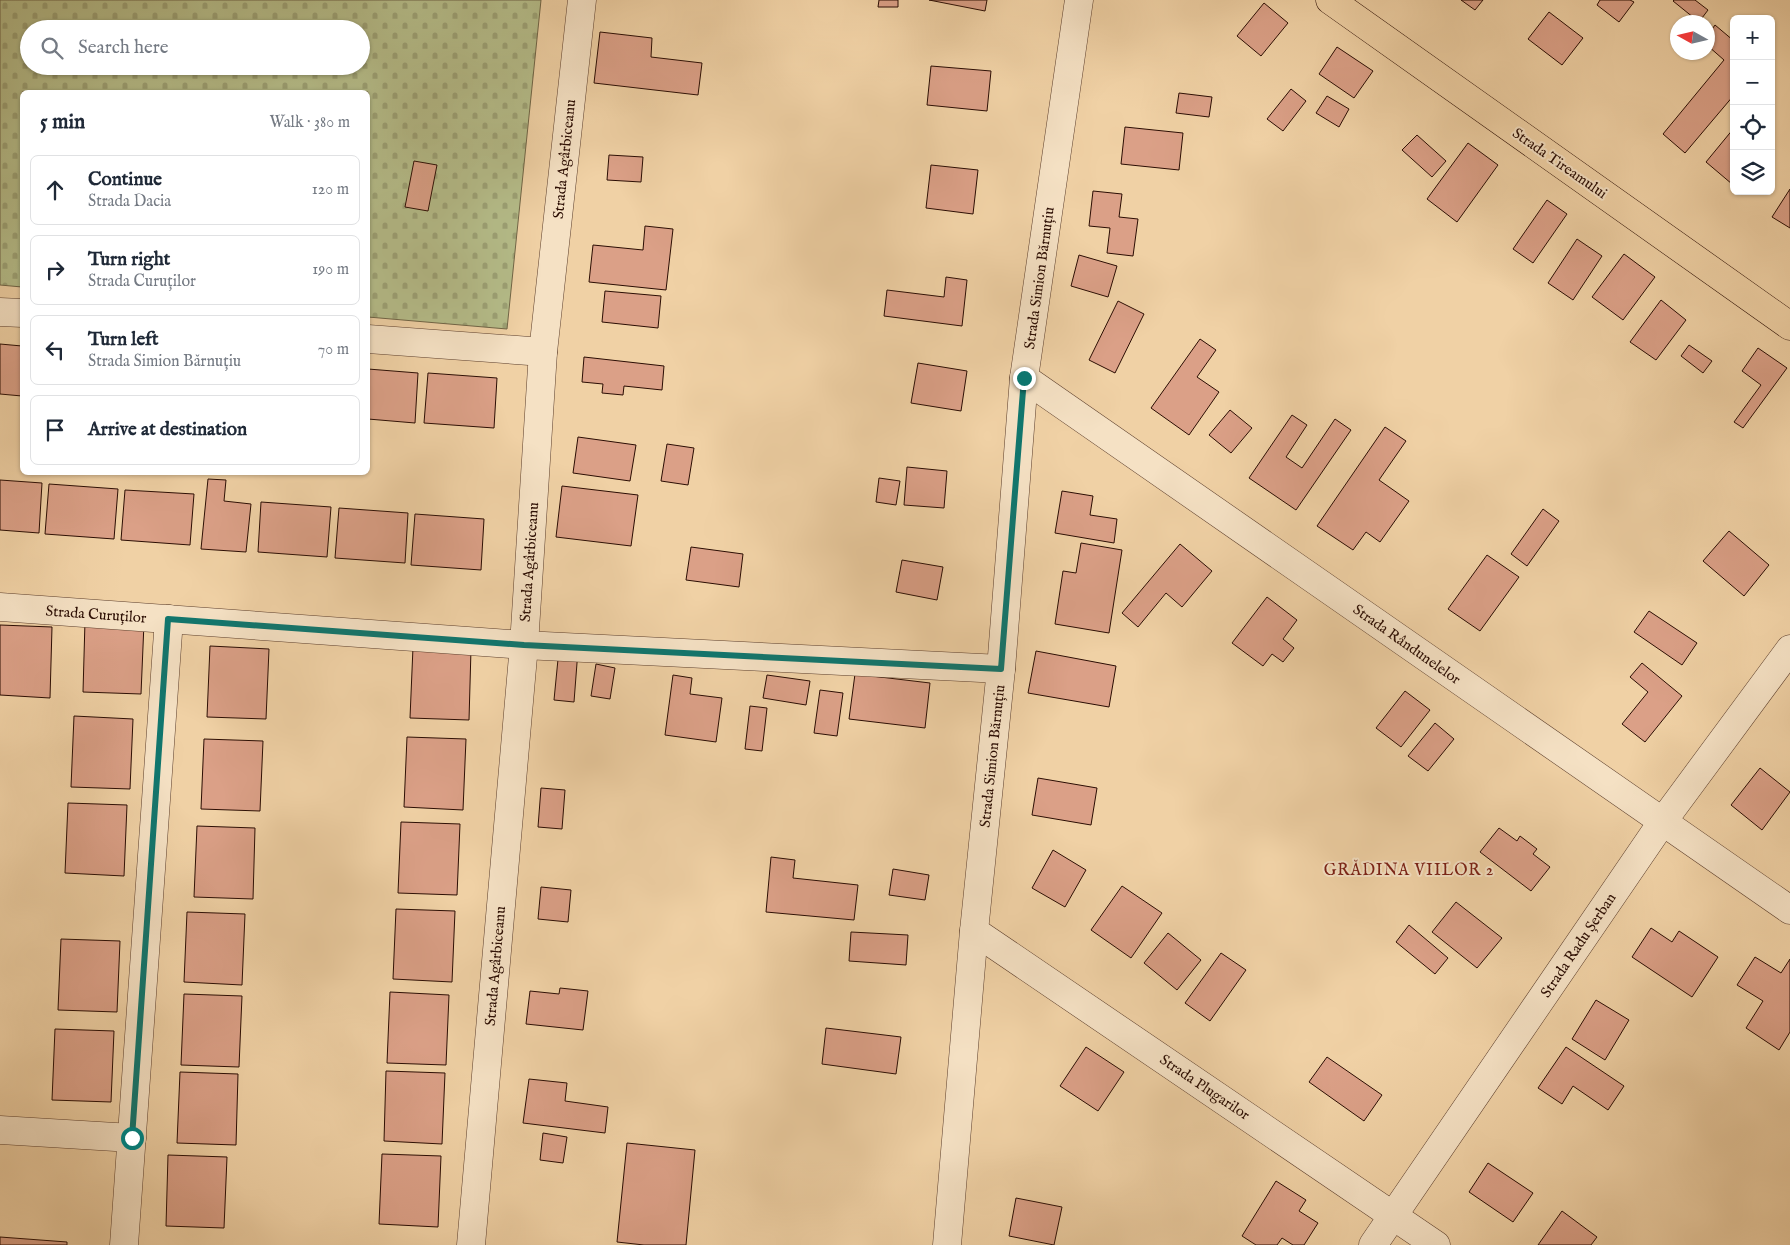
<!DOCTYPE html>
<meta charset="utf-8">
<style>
:root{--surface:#fff;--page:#f6f6f7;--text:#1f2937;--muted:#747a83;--line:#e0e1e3}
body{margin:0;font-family:"IM FELL English",serif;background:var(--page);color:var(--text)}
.controls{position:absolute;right:15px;top:15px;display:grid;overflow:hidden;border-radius:8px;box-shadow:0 1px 4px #0004}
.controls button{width:45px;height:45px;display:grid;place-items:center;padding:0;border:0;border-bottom:1px solid var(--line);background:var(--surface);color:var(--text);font:25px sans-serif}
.compass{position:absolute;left:1670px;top:15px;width:45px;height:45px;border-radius:50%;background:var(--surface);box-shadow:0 1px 4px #0004;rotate:278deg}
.stop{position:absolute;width:15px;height:15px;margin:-11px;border:4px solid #0f766e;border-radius:50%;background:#fff}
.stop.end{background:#0f766e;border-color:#fff;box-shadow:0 1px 5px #0008}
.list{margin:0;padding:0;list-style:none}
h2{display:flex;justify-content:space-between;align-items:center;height:65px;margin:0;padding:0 20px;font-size:21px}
h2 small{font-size:16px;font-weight:400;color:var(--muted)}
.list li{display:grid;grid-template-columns:32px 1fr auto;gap:15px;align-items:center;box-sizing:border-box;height:70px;margin:0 10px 10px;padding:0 10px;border:1px solid var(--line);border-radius:8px}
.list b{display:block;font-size:19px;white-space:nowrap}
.list p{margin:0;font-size:16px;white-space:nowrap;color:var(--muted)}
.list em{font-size:16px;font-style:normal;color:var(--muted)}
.icon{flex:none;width:28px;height:28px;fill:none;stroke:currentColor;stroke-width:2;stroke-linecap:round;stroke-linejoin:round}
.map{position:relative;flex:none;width:1790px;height:1245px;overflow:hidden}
.search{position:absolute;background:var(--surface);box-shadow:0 1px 4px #0004;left:20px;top:20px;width:350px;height:55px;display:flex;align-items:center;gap:12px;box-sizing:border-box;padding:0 18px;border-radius:28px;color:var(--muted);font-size:19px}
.panel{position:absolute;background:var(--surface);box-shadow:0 1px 4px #0004;left:20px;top:90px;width:350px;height:385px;border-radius:8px}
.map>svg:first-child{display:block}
</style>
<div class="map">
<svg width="1790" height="1245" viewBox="0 0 1790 1245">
<defs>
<pattern id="cemetery-stones" width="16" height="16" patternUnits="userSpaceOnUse" patternTransform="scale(1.25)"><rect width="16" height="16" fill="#b5bd8a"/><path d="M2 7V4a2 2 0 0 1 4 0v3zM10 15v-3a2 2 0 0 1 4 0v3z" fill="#9ca175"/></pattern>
</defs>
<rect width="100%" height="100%" fill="#f0d1a5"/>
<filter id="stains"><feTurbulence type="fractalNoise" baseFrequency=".004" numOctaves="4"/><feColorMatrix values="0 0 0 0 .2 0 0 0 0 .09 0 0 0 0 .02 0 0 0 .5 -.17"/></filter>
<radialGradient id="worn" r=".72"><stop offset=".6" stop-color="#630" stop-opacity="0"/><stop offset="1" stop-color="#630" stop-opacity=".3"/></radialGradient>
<path fill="url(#cemetery-stones)" stroke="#706546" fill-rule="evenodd" d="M0,0H541L507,329L368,317V92H22V287L0,285ZM29,29H361V66H29Z"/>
<g fill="#dba087" stroke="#2b0d03">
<path d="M879,0H898V7H878Z"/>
<path d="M929,0H987L985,11Z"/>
<path d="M1461,0H1483L1475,10Z"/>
<path d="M1600,0H1630L1634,2L1619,22L1597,5Z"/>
<path d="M1674,0H1695L1708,10L1699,22L1673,1Z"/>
<path d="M1264,3L1288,23L1261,56L1237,36Z"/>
<path d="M1549,12L1583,38L1562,65L1528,39Z"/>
<path d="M1715,25L1734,41V95L1685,153L1663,134L1724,60L1708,46V35Z"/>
<path d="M600,32L652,38L651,57L702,63L698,95L594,83Z"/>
<path d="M1337,47L1373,71L1354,98L1319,74Z"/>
<path d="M931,66L991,71L987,111L927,105Z"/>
<path d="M1291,89L1306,101L1283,131L1267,119Z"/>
<path d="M1179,93L1212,97L1209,117L1176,113Z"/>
<path d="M1327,96L1349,109L1339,127L1316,113Z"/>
<path d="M1125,127L1183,133L1179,170L1121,164Z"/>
<path d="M1734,128V182L1732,184L1706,162Z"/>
<path d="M1417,135L1446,161L1432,177L1402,150Z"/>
<path d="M1468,143L1498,165L1457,222L1427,199Z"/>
<path d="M609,155L643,157L641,182L607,180Z"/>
<path d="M414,161L437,165L428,211L405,207Z"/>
<path d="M931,165L978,170L973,214L926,208Z"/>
<path d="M1790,189V228L1772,217Z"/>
<path d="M1093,191L1122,194L1119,217L1138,219L1133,256L1107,253L1110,228L1089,226Z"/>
<path d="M1547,200L1567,214L1533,263L1513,249Z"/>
<path d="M645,226L673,229L666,290L589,282L593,245L643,250Z"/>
<path d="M1577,239L1602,256L1573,300L1548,283Z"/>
<path d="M1624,254L1655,277L1623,320L1592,297Z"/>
<path d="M1079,255L1117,266L1108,297L1071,286Z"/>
<path d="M946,277L967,280L962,326L884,316L887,290L944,297Z"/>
<path d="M605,291L661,296L658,328L602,322Z"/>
<path d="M1661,300L1686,320L1656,360L1630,342Z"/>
<path d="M1118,301L1144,314L1115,373L1089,360Z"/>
<path d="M1200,339L1216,350L1197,377L1219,392L1189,435L1151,408Z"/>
<path d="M0,344L22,346V396L0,394Z"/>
<path d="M1689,345L1712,361L1703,373L1681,356Z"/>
<path d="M1758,348L1787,368L1743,428L1734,422L1761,385L1742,371Z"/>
<path d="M584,357L664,366L662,390L624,386L623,395L602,393L603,384L582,382Z"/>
<path d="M918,363L967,371L961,411L911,403Z"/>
<path d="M368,369L418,373L415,423L368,419Z"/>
<path d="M428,373L497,378L494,428L424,423Z"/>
<path d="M1230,410L1252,428L1231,453L1209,435Z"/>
<path d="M1292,415L1307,425L1286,457L1302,468L1335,419L1351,430L1296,510L1249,478Z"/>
<path d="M1385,427L1406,441L1379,480L1409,501L1380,542L1366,532L1353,550L1317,526Z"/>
<path d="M578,437L636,445L630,481L573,473Z"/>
<path d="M667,444L694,448L688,485L661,481Z"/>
<path d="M907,467L947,471L944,508L904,505Z"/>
<path d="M879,478L900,481L896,505L876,502Z"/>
<path d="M208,479L226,480L224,501L251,504L246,552L201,549Z"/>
<path d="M0,480L42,483L39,533L0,530Z"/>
<path d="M49,484L118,489L114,539L45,534Z"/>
<path d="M562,486L638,495L631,546L556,537Z"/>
<path d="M125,490L194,494L190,545L121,540Z"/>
<path d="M1062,491L1093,496L1090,515L1117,519L1114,543L1055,533Z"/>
<path d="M261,502L331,507L327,557L258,552Z"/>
<path d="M339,508L408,513L405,563L335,558Z"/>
<path d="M1543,509L1559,521L1527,566L1511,554Z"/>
<path d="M415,514L484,519L481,570L411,565Z"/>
<path d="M1729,531L1769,565L1744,596L1703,561Z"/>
<path d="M1081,543L1122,550L1109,633L1055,624L1063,571L1076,573Z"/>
<path d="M1180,544L1212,571L1182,607L1166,593L1138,627L1122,613Z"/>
<path d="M691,547L743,554L739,587L686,580Z"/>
<path d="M1487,555L1519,577L1480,631L1448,609Z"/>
<path d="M902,560L943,567L937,600L896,592Z"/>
<path d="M1267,597L1297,620L1283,639L1294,648L1283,662L1272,654L1263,666L1232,643Z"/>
<path d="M1649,611L1697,643L1682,665L1634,632Z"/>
<path d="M85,621L144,623L141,694L83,692Z"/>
<path d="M0,625L52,627L50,698L0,695Z"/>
<path d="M210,646L269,649L266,719L207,717Z"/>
<path d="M413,647L471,649L469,720L410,718Z"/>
<path d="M559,649L578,650L574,702L554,700Z"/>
<path d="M1036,651L1116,666L1109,707L1028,693Z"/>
<path d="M1642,663L1682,696L1645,742L1622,724L1648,692L1630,677Z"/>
<path d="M596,664L615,668L610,699L591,696Z"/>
<path d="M855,674L930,683L925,728L849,719Z"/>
<path d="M673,675L692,678L690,694L722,698L716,742L665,735Z"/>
<path d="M767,675L810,681L806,705L763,698Z"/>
<path d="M820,690L843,693L837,736L814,733Z"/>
<path d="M1405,691L1430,710L1401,747L1376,728Z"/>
<path d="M750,706L767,708L762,751L745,749Z"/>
<path d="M74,716L133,719L130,789L71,787Z"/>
<path d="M1435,723L1454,739L1428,771L1408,756Z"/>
<path d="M407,737L466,739L463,810L404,807Z"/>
<path d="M204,739L263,741L260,811L201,809Z"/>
<path d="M1760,768L1790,792L1762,830L1731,805Z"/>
<path d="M1038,778L1097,788L1091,825L1032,815Z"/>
<path d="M541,788L565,790L562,829L538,827Z"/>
<path d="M68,803L127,805L124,876L65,873Z"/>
<path d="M401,822L460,824L457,895L398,893Z"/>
<path d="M197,826L255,828L253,899L194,897Z"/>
<path d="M1499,828L1517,841L1520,836L1537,849L1533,854L1550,867L1531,891L1480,852Z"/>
<path d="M1053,850L1086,870L1065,907L1032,888Z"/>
<path d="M771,857L795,860L793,878L858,885L854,920L766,912Z"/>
<path d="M893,869L929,875L925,900L889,895Z"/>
<path d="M1122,886L1162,913L1131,958L1091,930Z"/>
<path d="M541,887L571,890L568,922L538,919Z"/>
<path d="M1456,902L1502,938L1477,968L1432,932Z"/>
<path d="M396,909L455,911L452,982L393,979Z"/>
<path d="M187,912L245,914L242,985L184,982Z"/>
<path d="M1409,925L1448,958L1435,974L1396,942Z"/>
<path d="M1651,928L1672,942L1679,931L1718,957L1692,997L1632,957Z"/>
<path d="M851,932L908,935L906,965L849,961Z"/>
<path d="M1168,933L1201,960L1177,990L1144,963Z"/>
<path d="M61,939L120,941L117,1012L58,1010Z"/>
<path d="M1221,953L1246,970L1210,1021L1185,1003Z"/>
<path d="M1755,957L1781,973L1790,959V1032L1779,1050L1746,1028L1763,1001L1737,985Z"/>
<path d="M560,988L588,991L583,1030L526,1024L530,991L559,994Z"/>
<path d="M390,992L449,995L446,1065L387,1063Z"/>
<path d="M184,994L242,996L239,1067L181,1065Z"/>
<path d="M1596,1000L1629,1020L1605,1060L1572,1039Z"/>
<path d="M826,1028L901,1037L896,1074L822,1064Z"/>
<path d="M55,1029L114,1031L111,1102L52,1100Z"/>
<path d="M1086,1047L1124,1072L1098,1111L1060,1086Z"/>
<path d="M1566,1047L1624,1086L1608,1110L1573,1086L1562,1104L1538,1088Z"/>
<path d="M1327,1057L1382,1095L1364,1121L1309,1082Z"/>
<path d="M386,1071L445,1073L442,1144L384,1141Z"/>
<path d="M180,1072L238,1074L236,1145L177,1143Z"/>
<path d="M529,1079L567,1083L565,1101L608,1107L605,1133L523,1123Z"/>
<path d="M543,1133L567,1137L563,1163L540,1160Z"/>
<path d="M627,1143L695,1150L686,1245H644L617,1242Z"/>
<path d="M382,1154L441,1156L438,1227L379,1224Z"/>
<path d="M168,1155L227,1157L224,1228L166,1226Z"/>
<path d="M1488,1163L1533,1193L1513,1222L1469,1192Z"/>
<path d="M1276,1181L1306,1200L1299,1211L1318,1223L1304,1245H1293L1282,1238L1277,1245H1256L1242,1236Z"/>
<path d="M1016,1198L1062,1207L1054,1245L1009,1236Z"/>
<path d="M1562,1211L1597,1237L1591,1245H1538Z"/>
<path d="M0,1237L67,1242V1245H0Z"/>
</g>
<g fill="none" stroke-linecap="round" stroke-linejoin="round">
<g stroke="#5c3e2c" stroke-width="29">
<g id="minor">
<path d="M0,312L22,313"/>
<path d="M368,339L543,352"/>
<path d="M1024,378L1790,910"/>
<path d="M0,607L524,645L1001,669"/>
<path d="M974,931L1436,1245"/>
<path d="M0,1130L132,1138"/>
<path d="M124,1245L169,619"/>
<path d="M471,1245L524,645L543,352L582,0"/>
<path d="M947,1245L974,931L1001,669L1024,378L1079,0"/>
<path d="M1373,1245L1663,821L1790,649"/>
</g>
</g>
<g stroke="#2b0d03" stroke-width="29">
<path id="major" d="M1330,0L1790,326"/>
</g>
<use href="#minor" stroke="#f5e1c4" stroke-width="28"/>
<use href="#major" stroke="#f0d1a5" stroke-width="28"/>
</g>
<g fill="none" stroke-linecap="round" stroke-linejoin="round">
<path stroke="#0f766e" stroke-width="6" d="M132,1138L168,619L524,645L1001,669L1024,378"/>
</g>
<g text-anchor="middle" stroke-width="4" stroke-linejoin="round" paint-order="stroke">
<g font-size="15" fill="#2b0d03" stroke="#f5e1c4">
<text transform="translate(564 159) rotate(-84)" y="5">Strada Agârbiceanu</text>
<text transform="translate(1560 163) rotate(35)" y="5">Strada Tireamului</text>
<text transform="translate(1039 278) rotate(-82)" y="5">Strada Simion Bărnuțiu</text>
<text transform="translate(529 562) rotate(-86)" y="5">Strada Agârbiceanu</text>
<text transform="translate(96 614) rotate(4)" y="5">Strada Curuților</text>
<text transform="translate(1407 644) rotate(35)" y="5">Strada Rândunelelor</text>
<text transform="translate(992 756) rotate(-84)" y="5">Strada Simion Bărnuțiu</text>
<text transform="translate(1578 945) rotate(-56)" y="5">Strada Radu Șerban</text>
<text transform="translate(495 966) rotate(-85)" y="5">Strada Agârbiceanu</text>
<text transform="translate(1205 1087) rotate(34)" y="5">Strada Plugarilor</text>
</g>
<g font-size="16" letter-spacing="1" fill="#7a1f14" stroke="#f5e1c4">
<text x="1409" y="875">GRĂDINA VIILOR 2</text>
</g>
</g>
<rect width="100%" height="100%" filter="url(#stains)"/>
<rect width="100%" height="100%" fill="url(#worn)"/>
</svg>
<div class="controls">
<button>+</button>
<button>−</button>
<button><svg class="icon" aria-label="locate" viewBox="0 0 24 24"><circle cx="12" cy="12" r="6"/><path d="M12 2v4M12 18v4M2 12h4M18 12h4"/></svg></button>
<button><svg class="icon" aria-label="layers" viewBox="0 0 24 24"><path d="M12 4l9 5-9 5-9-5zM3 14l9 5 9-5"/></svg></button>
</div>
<svg class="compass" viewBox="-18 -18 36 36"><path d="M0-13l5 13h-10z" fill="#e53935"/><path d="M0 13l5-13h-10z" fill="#747a83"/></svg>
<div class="stop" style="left:132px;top:1138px"></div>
<div class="stop end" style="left:1024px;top:378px"></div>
<div class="search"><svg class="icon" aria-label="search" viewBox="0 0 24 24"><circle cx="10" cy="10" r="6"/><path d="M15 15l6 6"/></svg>Search here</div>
<section class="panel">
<h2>5 min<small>Walk · 380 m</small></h2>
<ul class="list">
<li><svg class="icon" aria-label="ahead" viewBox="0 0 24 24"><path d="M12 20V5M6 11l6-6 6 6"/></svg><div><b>Continue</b><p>Strada Dacia</p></div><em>120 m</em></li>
<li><svg class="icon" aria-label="right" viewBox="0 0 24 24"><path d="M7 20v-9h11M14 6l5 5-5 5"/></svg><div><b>Turn right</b><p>Strada Curuților</p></div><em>190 m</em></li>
<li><svg class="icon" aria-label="left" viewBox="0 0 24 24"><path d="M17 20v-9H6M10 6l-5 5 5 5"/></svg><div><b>Turn left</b><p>Strada Simion Bărnuțiu</p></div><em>70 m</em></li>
<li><svg class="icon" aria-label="arrive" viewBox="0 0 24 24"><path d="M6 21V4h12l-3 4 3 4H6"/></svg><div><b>Arrive at destination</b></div></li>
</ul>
</section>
</div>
